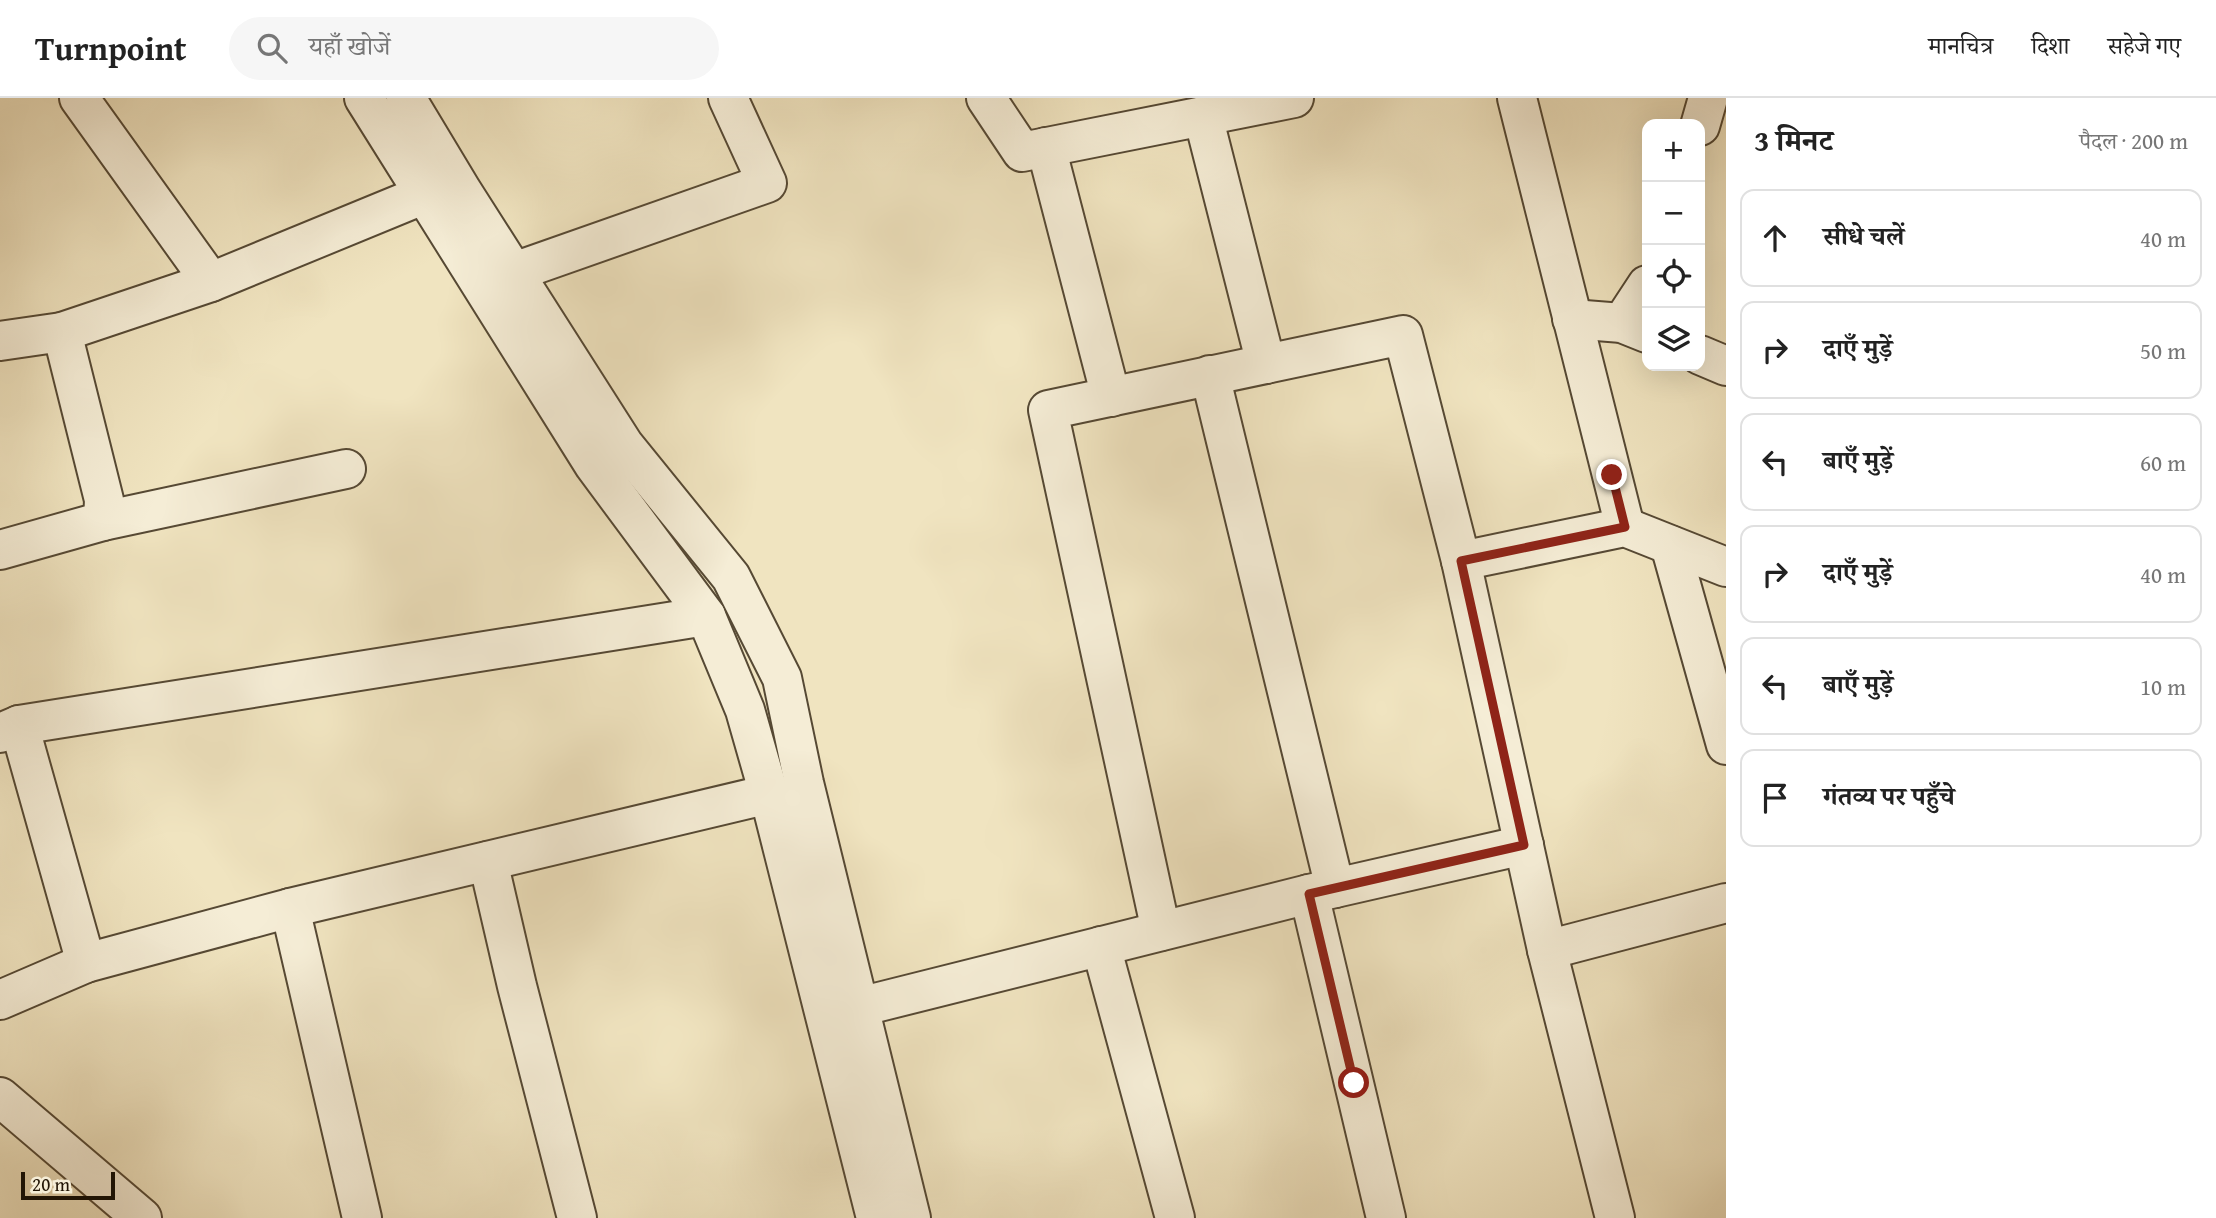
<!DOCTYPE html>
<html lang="hi">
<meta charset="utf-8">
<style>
:root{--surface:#fff;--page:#f6f6f6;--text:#222;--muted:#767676;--line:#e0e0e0}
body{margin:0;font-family:"Gentium Book Plus","Noto Serif Devanagari",serif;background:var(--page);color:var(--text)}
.controls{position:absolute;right:21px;top:21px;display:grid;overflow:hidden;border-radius:14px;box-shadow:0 7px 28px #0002}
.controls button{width:63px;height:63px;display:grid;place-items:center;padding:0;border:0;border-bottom:2px solid var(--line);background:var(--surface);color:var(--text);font:35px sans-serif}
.scale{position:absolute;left:21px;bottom:18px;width:94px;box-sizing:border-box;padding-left:7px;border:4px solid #221505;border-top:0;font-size:19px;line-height:24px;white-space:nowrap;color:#221505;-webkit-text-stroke:5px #f5edd6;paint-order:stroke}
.stop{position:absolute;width:21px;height:21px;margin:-16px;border:5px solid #8f2418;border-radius:50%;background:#fff}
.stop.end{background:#8f2418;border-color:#fff;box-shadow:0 2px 7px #0008}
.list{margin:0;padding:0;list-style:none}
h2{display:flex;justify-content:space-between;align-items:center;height:91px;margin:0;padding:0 28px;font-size:30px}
h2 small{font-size:23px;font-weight:400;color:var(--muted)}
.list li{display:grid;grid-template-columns:46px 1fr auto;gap:21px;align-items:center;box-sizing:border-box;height:98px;margin:0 14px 14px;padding:0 14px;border:2px solid var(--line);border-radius:14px}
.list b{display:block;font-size:26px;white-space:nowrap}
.list em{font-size:23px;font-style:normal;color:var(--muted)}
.icon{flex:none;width:38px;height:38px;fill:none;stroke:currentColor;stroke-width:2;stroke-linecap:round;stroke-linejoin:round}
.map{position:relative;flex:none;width:1726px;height:1120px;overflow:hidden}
header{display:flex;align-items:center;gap:42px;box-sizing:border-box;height:98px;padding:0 35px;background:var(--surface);border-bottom:2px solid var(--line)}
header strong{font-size:33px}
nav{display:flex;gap:38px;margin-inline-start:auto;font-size:24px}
.search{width:490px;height:63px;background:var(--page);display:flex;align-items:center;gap:18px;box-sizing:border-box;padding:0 24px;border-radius:38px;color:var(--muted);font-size:26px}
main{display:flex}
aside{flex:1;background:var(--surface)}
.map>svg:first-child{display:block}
</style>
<header>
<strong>Turnpoint</strong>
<div class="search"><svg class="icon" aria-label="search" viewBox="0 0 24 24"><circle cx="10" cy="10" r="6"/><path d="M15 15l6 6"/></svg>यहाँ खोजें</div>
<nav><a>मानचित्र</a><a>दिशा</a><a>सहेजे गए</a></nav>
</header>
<main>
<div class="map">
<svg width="1726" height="1120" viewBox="0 0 1726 1120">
<rect width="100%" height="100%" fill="#f0e4c0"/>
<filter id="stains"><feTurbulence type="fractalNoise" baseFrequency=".00286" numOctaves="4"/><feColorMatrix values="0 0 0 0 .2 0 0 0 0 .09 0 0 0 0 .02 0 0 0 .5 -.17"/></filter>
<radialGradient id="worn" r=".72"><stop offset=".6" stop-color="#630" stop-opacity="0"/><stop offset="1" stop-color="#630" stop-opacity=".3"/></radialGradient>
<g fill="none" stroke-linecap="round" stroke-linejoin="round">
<g stroke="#564934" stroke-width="42">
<g id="minor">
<path d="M79,0L211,184L425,96"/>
<path d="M364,0L594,367L706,518L745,612L769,696L876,1120"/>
<path d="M406,0L462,93L624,347L731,479L782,580L804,685L911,1120"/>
<path d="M986,0L1022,54L1294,0"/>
<path d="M1517,0L1625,429"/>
<path d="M1203,18L1266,266"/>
<path d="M1700,28L1708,0"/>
<path d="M1046,49L1111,299"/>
<path d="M514,174L767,85L728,0"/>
<path d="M1572,221L1622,225L1647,235"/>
<path d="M1622,225L1647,187"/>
<path d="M0,243L62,234"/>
<path d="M1700,257L1726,268"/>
<path d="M1210,277L1335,790"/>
<path d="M103,423L346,371"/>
<path d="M1670,447L1726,647"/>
<path d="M0,452L103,423L104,402L62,234L211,184"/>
<path d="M19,627L86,865"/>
<path d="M0,635L19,627L706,518"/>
<path d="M488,763L517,888L577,1120"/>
<path d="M1309,796L1386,1120"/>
<path d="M290,810L362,1120"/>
<path d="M1161,833L1048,312L1403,237L1461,463"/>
<path d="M1101,848L1175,1120"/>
<path d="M1547,852L1726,805"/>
<path d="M0,902L86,865L290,810L769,696"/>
<path d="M859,909L1309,796L1524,747"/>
<path d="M0,999L142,1120"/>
<path d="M1615,1120L1547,852L1461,463L1625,429L1726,469"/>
</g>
</g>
<use href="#minor" stroke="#f5edd6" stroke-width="38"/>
</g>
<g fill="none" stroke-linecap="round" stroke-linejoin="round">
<path stroke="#8f2418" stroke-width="9" d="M1354,985L1309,796L1524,747L1461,463L1625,429L1612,377"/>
</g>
<rect width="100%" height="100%" filter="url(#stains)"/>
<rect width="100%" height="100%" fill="url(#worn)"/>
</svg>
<div class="controls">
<button>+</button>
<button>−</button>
<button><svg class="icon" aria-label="locate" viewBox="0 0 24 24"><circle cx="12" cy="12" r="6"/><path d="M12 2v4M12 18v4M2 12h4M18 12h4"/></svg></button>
<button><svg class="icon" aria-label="layers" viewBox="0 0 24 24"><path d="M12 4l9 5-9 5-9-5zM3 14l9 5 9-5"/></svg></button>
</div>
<div class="scale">20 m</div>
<div class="stop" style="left:1354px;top:985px"></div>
<div class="stop end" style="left:1612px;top:377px"></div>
</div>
<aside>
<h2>3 मिनट<small>पैदल · 200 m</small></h2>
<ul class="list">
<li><svg class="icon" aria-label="ahead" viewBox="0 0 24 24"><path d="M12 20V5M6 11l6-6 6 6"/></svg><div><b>सीधे चलें</b></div><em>40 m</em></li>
<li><svg class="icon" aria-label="right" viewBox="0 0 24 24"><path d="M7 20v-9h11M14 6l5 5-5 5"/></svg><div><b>दाएँ मुड़ें</b></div><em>50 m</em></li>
<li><svg class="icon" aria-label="left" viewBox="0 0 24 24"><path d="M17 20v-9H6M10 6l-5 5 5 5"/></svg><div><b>बाएँ मुड़ें</b></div><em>60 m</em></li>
<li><svg class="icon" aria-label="right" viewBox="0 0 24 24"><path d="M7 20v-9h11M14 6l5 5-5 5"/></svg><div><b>दाएँ मुड़ें</b></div><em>40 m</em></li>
<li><svg class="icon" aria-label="left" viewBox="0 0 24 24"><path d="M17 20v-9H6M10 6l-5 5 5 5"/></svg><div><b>बाएँ मुड़ें</b></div><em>10 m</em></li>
<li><svg class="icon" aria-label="arrive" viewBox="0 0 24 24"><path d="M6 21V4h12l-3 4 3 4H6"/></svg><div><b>गंतव्य पर पहुँचे</b></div></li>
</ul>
</aside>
</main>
